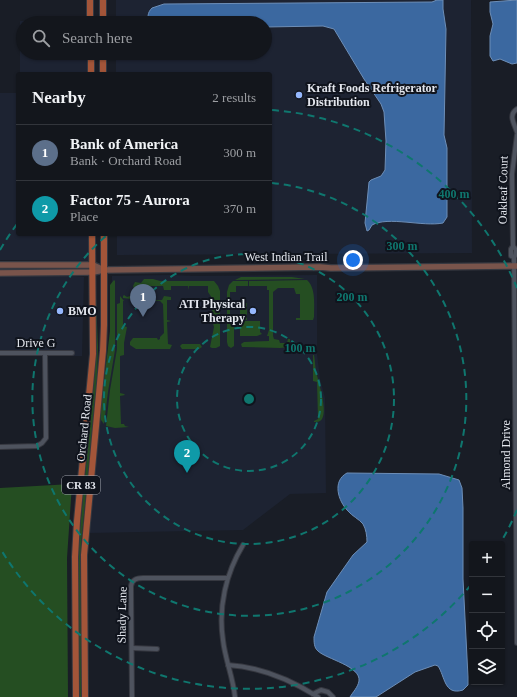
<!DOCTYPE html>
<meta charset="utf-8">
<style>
:root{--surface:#13161c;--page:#202329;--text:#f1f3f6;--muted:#9d9fa3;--line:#32353b;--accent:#0b8043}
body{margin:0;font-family:"Times New Roman",serif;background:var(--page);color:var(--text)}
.controls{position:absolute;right:12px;bottom:12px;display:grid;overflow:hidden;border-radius:4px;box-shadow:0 1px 3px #0004}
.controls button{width:36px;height:36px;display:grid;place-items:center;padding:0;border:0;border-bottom:1px solid var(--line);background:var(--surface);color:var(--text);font:20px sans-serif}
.you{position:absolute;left:353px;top:260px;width:14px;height:14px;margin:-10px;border:3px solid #fff;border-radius:50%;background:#1a73e8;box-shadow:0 0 0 6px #1a73e833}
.badge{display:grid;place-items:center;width:26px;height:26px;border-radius:50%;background:var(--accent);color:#fff;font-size:13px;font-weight:700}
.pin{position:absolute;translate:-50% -33px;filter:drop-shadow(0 1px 2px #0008)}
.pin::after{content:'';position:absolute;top:21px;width:14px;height:12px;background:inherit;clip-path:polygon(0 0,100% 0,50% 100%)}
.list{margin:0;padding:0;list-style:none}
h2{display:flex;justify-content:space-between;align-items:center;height:52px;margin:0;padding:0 16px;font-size:17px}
h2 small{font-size:13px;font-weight:400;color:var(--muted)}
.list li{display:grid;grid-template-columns:26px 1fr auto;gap:12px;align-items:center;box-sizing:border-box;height:56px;padding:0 16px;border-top:1px solid var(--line)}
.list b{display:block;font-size:15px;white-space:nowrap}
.list p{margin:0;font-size:13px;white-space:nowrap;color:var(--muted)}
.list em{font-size:13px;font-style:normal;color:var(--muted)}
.icon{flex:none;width:22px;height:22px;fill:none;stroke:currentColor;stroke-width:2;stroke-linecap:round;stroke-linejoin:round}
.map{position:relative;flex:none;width:517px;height:697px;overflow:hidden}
.search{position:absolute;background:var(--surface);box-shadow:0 1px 3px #0004;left:16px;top:16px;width:256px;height:44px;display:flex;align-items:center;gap:10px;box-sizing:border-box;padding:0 14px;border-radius:22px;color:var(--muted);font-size:15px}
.panel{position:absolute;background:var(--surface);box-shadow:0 1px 3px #0004;left:16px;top:72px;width:256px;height:164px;border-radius:4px}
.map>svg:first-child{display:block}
</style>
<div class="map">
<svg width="517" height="697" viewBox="0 0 517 697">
<rect width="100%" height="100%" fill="#191d26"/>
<g fill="#1d2332">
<path d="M116,0H471L472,253L117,255V234H270V74H116V53H265V23H116Z"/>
<path d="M20,21L87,22V23H23V53H87V74H20Z"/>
<path d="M0,93H18V234H88V261L0,260Z"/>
<path d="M0,275L65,276L84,277L82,356H0Z"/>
<path d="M171,275L194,276L317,275V354L320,379L325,398L326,493L290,494L243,530L88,533L102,397L110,340L112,276Z"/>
</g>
<g fill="#254e22">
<path d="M241,277H292L305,279L235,280Z"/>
<path d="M144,279H153L160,281H214L218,286L220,291V346L216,348H212L210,347L214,327L212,320V298L208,292V286H189L188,290V286H171V290H164L163,286H138C137,292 139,298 132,300L131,299L123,298V296L124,295L127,297L133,295L135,291L133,286L135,282L141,283Z"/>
<path d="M114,280L115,281V350L108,392L104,424L101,420L100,414L110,331V285Z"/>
<path d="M307,280C316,288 314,304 314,317L313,320H296V318H300V294H296L294,288H278L273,292V336L274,339L279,340L280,343H287L288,339H290V347L280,348L242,347L241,344L244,342L269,341V336H267L269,330V290H267V286H249V281Z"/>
<path d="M233,281H248V286H236V292H230V322L234,323V346L231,348L228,346L227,342V292L229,285Z"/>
<path d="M120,296L124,301H123V326L127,327L124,343V355L120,356V393L124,394L125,395L120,396L121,424H124L125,426L129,427L115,428L106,426L110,390L117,349V304L120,303Z"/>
<path d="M144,296L145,301L162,300L164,296L171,297V300H167V320L171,321L167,322L168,344L172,345L170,349H136L130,345V342L133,338H157L158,340L160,339V337L164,333L163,304L160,301H142V298Z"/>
<path d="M95,298H96L98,347L97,385L81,545L82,697H79V539L95,370Z"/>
<rect x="240" y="303" width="7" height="17"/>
<path d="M240,321H260V332L262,334L257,336H240Z"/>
<path d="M182,344H200L202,347L199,349H182L180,346Z"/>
<path d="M313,355H314C315,360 315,365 316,371C318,381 328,410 322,419C320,422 317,422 314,422V421L318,419L317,382L313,381Z"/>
<path d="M72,484L67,558L68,697H0V488Z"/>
</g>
<g fill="#3b68a0" stroke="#6d8eb7">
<path d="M437,0H443V9L446,29L444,135L447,148V217L443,223C423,227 388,216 372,225L369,230L367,231L365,223L369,182L371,180L381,176L385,170L386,141L384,112L381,104L364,79L334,29L323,26L265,27V23H148C148,17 147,13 152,8L164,4L432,2Z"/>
<path d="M517,0V63L512,64L500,59L493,61L490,56V36L493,24L490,12V2Z"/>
<path d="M347,473L439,474L459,480L462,488L463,508V579L468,677V685L463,690C444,696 445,676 438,666L435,665L415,672L376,697H350C353,692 358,687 359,681C361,666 326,659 318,651C314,648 314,642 314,637L327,592L353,555L367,542C367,536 366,529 363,524C359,519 352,516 348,511C338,501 332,481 347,473Z"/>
</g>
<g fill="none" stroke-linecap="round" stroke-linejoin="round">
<g stroke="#363840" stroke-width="6">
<g id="street">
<path d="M517,109C508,115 514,123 517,132"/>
<path d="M513,246L516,250L515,256L514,257L517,643"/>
<path d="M514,257L511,256V249L513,246L512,174L517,135"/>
<path d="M0,353H72"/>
<path d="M0,447L37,446L42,443L46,438L45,353"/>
<path d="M132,648L157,649"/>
<path d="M228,665C261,667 291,680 318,697"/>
<path d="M313,694L321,690L328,692L333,697"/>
<path d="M132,697L131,586C132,579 137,578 143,578H227"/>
<path d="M235,697C233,677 225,659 223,640C218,607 226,573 243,545"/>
</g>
</g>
<g stroke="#363840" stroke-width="8">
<g id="secondary">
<path d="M0,265H93L104,270"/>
<path d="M0,273L93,272L104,270L320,267L331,268L517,266"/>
</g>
</g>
<g stroke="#363840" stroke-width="8">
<g id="primary">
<path d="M90,0V23"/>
<path d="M103,0V23"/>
<path d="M91,53V74"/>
<path d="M103,53V74"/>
<path d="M76,697L75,557L77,521L93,354L92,234"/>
<path d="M85,697L84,555L103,351L104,325V234"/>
</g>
</g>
<use href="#street" stroke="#4e535e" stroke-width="4"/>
<use href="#secondary" stroke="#79544b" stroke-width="5.5"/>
<use href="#primary" stroke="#a35539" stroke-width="6"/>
</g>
<g fill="none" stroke="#0f766e" stroke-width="2" stroke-dasharray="7 5">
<circle cx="249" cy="399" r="72"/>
<circle cx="249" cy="399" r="145"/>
<path d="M272 183A217 217 0 1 1 107 235"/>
<path d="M517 510A290 290 0 0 1 501 542M471 585A290 290 0 0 1 0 548M0 250A290 290 0 0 1 17 224M272 110A290 290 0 0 1 517 288"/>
</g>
<g fill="#95b7fd" stroke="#10141d" stroke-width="1.5">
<circle cx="299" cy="95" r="4"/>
<circle cx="60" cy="311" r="4"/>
<circle cx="253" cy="311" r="4"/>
</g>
<g text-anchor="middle" stroke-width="4" stroke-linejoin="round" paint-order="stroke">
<rect fill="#10141d" stroke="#a4a7af" stroke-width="1" x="62" y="476" width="38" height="18" rx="3"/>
<g font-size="11" font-weight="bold" fill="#e3e6ed">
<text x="81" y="489">CR 83</text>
</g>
<g font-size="12" font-weight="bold" fill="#e3e6ed" stroke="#10141d" text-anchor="start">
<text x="307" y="92">Kraft Foods Refrigerator<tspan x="307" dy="14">Distribution</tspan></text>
<text x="245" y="308" text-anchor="end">ATI Physical<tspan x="245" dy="14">Therapy</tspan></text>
<text x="68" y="315">BMO</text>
</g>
<g font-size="12" fill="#e3e6ed" stroke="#10141d">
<text transform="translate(503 190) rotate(-89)" y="4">Oakleaf Court</text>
<text x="286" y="261">West Indian Trail</text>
<text x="36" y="347">Drive G</text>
<text transform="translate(84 428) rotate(-84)" y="4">Orchard Road</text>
<text transform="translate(506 455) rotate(-90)" y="4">Almond Drive</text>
<text transform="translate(122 615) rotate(-89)" y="4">Shady Lane</text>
</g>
</g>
<circle cx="249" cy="399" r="6" fill="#0f766e" stroke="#10141d" stroke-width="2"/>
<g font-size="12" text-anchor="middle" font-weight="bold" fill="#0f766e" stroke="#10141d" stroke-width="4" stroke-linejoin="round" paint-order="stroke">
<text x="454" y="198">400 m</text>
<text x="402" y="250">300 m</text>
<text x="352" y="301">200 m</text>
<text x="300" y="352">100 m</text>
</g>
</svg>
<div class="controls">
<button>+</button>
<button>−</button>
<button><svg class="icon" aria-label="locate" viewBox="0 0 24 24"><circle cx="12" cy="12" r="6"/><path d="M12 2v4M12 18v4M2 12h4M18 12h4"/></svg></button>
<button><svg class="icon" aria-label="layers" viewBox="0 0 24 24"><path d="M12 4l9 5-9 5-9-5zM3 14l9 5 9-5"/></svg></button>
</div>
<div class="you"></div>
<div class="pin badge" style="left:143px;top:317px;background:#5c6f8a">1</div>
<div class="pin badge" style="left:187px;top:473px;background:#0f9aa8">2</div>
<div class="search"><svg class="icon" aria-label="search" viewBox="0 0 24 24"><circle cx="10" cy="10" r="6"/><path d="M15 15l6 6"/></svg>Search here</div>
<section class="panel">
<h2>Nearby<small>2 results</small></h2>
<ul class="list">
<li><span class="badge" style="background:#5c6f8a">1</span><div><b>Bank of America</b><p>Bank · Orchard Road</p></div><em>300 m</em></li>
<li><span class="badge" style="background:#0f9aa8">2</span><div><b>Factor 75 - Aurora</b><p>Place</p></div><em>370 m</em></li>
</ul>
</section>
</div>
